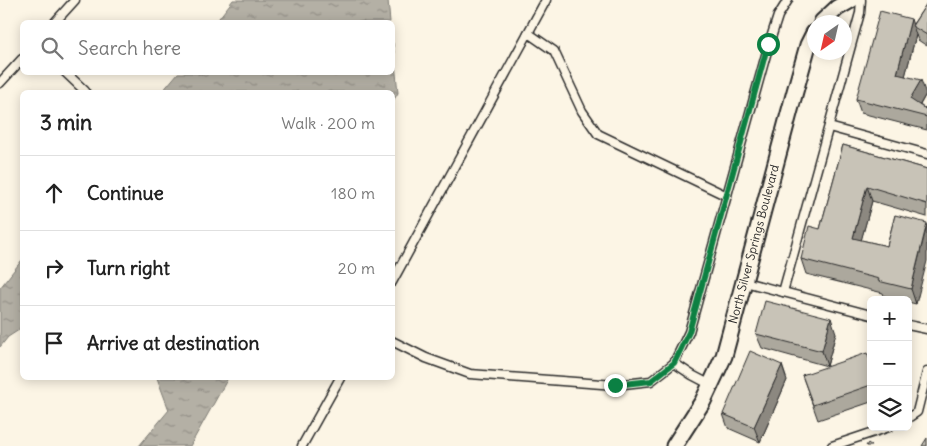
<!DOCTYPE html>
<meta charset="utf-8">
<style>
:root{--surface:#fff;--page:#f2f2f2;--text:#222;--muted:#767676;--line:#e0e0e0}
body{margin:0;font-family:Delius,sans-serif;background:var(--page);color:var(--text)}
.controls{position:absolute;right:15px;bottom:15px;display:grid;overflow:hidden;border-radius:8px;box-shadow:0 2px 12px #0003}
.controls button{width:45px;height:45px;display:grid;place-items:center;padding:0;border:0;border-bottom:1px solid var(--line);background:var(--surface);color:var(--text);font:25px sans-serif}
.compass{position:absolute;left:807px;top:15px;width:45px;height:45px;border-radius:50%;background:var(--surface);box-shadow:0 2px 12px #0003;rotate:214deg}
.stop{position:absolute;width:15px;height:15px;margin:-11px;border:4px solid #0b8043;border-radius:50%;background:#fff}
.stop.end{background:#0b8043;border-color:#fff;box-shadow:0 1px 5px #0008}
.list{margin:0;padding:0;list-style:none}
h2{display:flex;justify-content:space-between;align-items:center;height:65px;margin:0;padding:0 20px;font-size:21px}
h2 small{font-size:16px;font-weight:400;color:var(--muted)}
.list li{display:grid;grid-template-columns:32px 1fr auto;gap:15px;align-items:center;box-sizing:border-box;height:75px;padding:0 20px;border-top:1px solid var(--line)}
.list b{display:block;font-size:19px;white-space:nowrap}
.list em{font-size:16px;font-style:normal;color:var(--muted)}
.icon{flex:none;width:28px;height:28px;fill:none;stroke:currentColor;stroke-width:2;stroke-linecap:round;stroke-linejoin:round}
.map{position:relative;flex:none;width:927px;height:446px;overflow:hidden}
.search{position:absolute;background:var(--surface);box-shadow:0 2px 12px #0003;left:20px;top:20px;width:375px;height:55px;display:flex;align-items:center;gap:12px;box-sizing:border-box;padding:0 18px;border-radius:8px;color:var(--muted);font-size:19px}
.panel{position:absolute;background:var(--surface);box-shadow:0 2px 12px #0003;left:20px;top:90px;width:375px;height:290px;border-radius:8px}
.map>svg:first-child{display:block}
</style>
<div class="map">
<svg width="927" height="446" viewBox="0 0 927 446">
<defs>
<pattern id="water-ripples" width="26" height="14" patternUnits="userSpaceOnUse" patternTransform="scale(1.25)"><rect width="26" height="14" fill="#b4b0a5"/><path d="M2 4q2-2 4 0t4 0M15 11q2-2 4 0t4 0" fill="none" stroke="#938f87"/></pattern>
</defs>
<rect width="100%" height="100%" fill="#fcf5e5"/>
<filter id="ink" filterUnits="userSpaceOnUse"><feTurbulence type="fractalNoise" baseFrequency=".02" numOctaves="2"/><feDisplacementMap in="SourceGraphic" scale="10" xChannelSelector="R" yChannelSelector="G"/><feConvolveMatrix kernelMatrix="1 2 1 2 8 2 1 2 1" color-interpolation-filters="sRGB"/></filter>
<g filter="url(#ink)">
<g fill="url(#water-ripples)" stroke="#7d7b74">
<path d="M233,0H388L390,22H216Z"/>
<path d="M393,43L398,93L393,101L392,92H162L178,73L392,72Z"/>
<path d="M22,260V328L8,337L0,347V288Z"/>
<path d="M157,378H228L190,446H139L169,410Z"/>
</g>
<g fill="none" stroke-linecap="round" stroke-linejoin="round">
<g stroke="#2b2b2b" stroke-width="11">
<g id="lane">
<path d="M55,22L75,0"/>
<path d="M528,33L554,51L582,111L598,134L727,196"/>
<path d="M65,72L85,91"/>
<path d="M0,83L22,59"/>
<path d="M829,127L927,154"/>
<path d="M392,282L546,0"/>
<path d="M745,282L871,315"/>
<path d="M783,292L860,13L861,0"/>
<path d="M908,325L927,329"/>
<path d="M392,341L426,358L470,374L615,385L651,381L674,363L689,332L769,44L778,16L788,0"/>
<path d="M674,363L692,375L711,385"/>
<path d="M908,418L917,412L927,372"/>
<path d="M302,446L340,378"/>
<path d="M832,446L889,427"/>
</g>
</g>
<g stroke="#2b2b2b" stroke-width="19">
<g id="street">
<path d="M822,22L837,8L851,0"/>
<path id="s1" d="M674,446L703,401L724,356L794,95L808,45L814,33"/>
</g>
</g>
<use href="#lane" stroke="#fcf5e5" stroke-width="8"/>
<use href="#street" stroke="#fcf5e5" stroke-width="15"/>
</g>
<g fill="#aca89d" stroke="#2b2b2b">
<path d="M927,3V46L918,40L916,35L905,76L926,94L920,105L925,109L927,106V130L861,113L856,99L913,24Z"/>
<path d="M843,145L927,169V217L872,201L861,240L887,246L895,215L916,304L908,302V300H899L884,296L883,293L806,274L801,259L820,229Z"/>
<path d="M836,333L827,366L762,348L756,334Z"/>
<path d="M871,362V402L818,420L802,375Z"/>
<path d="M787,380L760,442L728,428L723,414Z"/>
</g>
<g fill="#8c8880" stroke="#2b2b2b">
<path d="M911,19L916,35L902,88L897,74Z"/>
<path d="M921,80L926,94L915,113L910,99Z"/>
<path d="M867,186L872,201L858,252L853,238Z"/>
<path d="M927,225V261L916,304L911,289Z"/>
<path d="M831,318L836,333L827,366L822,351Z"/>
<path d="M782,365L787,380L760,442L754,427Z"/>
</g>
<g fill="#c8c3b7" stroke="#2b2b2b">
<path d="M927,3V35L912,26Z"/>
<path d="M880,11L911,19L897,74L921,80L910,99L925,109L927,106V117L856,99Z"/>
<path d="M843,145L927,169V204L867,186L853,238L887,246L895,215L927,223L911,289L878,281L879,279L801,259L809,226L820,229Z"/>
<path d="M765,301L831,318L822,351L756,334Z"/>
<path d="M750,351L782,365L754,427L723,414Z"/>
<path d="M867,353L871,363V385L813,405L802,375Z"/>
<path d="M927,438V446H922Z"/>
<path d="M868,443L872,446H866Z"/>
</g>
</g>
<g fill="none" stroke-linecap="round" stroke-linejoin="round" filter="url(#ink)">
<path stroke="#0b8043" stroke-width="6" d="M615,385L651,381L674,363L689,332L768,44"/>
</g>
<g text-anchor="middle" stroke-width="4" stroke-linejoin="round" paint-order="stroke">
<g font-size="12" fill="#2b2b2b" stroke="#fcf5e5">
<text dy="4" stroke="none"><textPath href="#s1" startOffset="219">North Silver Springs Boulevard</textPath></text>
</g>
</g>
</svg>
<div class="controls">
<button>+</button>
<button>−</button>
<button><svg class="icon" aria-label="layers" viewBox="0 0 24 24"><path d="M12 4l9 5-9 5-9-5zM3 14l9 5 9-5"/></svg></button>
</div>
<svg class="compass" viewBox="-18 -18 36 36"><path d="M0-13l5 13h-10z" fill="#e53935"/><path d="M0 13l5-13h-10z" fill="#767676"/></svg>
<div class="stop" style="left:768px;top:44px"></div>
<div class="stop end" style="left:615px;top:385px"></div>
<div class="search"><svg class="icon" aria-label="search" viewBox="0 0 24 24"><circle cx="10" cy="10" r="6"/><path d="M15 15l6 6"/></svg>Search here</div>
<section class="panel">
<h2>3 min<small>Walk · 200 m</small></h2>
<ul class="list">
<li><svg class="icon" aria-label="ahead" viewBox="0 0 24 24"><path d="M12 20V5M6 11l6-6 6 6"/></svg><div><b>Continue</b></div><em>180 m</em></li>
<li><svg class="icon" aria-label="right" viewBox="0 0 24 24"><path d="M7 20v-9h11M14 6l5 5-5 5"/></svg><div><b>Turn right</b></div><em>20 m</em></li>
<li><svg class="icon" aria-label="arrive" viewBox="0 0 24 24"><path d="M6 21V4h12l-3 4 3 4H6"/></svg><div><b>Arrive at destination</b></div></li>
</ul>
</section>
</div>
